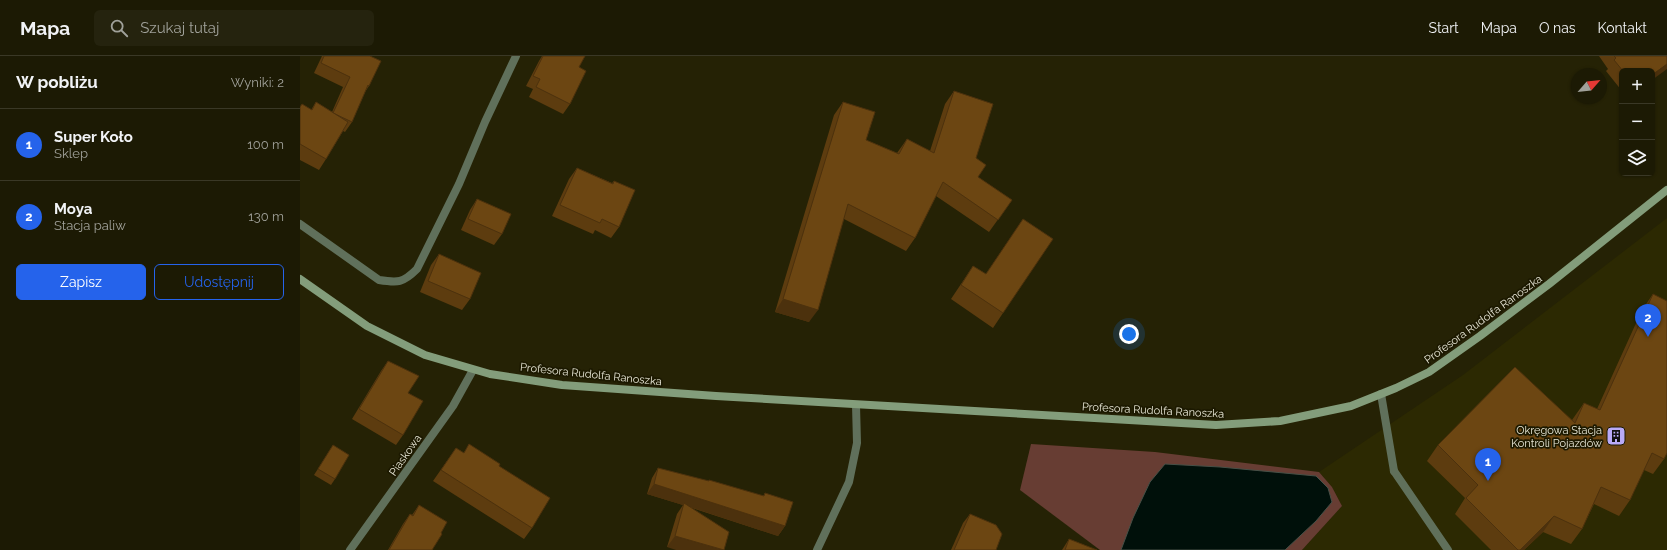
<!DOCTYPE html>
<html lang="pl">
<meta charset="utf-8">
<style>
:root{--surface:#1c1a04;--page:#25230e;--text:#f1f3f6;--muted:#a0a19a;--line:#3a3826;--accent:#2563eb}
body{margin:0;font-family:Raleway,sans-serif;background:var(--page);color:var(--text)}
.controls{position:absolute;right:12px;top:12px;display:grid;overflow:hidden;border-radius:6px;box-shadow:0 1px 3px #0004}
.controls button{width:36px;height:36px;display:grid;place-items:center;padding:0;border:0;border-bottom:1px solid var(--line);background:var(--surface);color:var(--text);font:20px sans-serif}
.compass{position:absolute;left:1271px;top:12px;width:36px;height:36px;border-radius:50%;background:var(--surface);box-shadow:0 1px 3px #0004;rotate:62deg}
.you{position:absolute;left:829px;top:278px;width:14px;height:14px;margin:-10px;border:3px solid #fff;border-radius:50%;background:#1a73e8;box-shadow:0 0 0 6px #1a73e833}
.badge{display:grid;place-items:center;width:26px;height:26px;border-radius:50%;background:var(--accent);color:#fff;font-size:13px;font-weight:700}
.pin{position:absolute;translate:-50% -33px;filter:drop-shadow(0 1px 2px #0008)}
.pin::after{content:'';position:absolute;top:21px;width:14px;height:12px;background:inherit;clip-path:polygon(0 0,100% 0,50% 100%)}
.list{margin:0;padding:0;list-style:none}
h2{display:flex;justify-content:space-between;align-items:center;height:52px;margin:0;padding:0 16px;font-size:17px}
h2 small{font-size:13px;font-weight:400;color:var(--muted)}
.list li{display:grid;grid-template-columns:26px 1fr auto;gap:12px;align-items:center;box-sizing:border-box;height:72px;padding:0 16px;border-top:1px solid var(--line)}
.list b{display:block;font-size:15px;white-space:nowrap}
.list p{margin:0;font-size:13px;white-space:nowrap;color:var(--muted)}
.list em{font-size:13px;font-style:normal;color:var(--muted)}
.actions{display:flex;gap:8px;padding:12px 16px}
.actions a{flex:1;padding:9px 0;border:1px solid var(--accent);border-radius:6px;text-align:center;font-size:14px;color:var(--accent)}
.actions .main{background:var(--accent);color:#fff}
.icon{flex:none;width:22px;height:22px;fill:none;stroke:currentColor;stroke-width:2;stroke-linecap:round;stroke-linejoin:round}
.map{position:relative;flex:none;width:1367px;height:494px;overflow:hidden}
header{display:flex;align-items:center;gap:24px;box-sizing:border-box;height:56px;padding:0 20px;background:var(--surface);border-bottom:1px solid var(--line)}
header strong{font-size:19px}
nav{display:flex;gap:22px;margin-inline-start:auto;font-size:14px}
.search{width:280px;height:36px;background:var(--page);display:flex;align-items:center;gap:10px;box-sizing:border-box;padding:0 14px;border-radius:6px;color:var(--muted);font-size:15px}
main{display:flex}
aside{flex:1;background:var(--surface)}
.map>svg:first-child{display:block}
</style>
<header>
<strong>Mapa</strong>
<div class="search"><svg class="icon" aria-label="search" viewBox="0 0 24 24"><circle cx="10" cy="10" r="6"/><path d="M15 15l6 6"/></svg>Szukaj tutaj</div>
<nav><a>Start</a><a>Mapa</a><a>O nas</a><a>Kontakt</a></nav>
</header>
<main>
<aside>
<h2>W pobliżu<small>Wyniki: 2</small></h2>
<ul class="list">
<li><span class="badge">1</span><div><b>Super Koło</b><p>Sklep</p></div><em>100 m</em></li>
<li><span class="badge">2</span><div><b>Moya</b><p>Stacja paliw</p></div><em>130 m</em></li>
</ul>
<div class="actions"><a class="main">Zapisz</a><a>Udostępnij</a></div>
</aside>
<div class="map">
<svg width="1367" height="494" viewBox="0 0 1367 494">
<rect width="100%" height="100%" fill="#252205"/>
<path fill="#2c2902" d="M1367,162V494H1002L1042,450L1032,431L1019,416L1163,319Z"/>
<path fill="#673d33" d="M731,388L855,396L1019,416L1032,431L1042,450L1002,494H800L720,434Z"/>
<path fill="#00100a" stroke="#465047" d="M865,408L920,411L1016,420L1028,432L1032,446L1016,465L985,494H821L833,462L850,426Z"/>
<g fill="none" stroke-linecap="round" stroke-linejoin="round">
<path stroke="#60705b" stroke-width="8" d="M1081,338L1094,415"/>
<g stroke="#60705b" stroke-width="8">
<path d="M0,168L79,224C98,227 103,227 117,213L159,128L185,66L216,0"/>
<path d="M1094,415L1148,494"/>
<path d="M50,494L153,350L173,314"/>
<path d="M517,494L549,426L557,387L556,349"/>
</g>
<path stroke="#839d7b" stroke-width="8" d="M0,223L67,270L125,299L190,318L262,329L416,340L916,369L980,365L1051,350L1096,332L1129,316L1180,280L1249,228L1367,134"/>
</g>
<g fill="#5d3c0f">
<path d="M22,0H70L69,30L65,36L52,66L45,76L43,75L26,103L19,114L0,104V51L11,54L16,46L32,56L43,31L14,17Z"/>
<path d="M242,0H285L279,11L270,48L263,58L229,41L233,33L226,30L239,5Z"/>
<path d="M1299,0H1367L1352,15H1322V35L1306,15L1308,13Z"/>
<path d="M654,35L676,102L678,121L712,144L689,176L636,140L615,182L606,195L544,163L509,266L475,256L534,59L543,46L566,84L597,97L607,83L630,95L645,48Z"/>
<path d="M277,112L312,127L314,125L319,171L311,182L295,174L293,178L252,160L269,123Z"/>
<path d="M177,143L202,178L194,189L161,174L170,154Z"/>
<path d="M723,163L703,257L693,272L651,243L673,210L686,218Z"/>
<path d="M139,198L170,243L162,254L120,236L131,209Z"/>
<path d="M1353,238L1364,403L1353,418L1344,414L1330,444L1319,460L1294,448L1282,473L1271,488L1243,476L1224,494H1191L1155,458L1165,442L1127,405L1138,389L1272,364L1284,347L1297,353L1342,254Z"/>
<path d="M88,305L108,337L103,379L96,389L52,363L81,315Z"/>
<path d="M169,388L199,410L232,472L224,483L133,425L156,392L164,397Z"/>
<path d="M33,389L35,423L31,429L14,419Z"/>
<path d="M358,412L463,440L465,437L485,470L478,480L392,452L424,494L367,491L377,458L383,449L347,438L352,422Z"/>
<path d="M119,449L141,477L132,494H88L103,468L110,458L112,459Z"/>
<path d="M670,458L696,494H651L663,467Z"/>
<path d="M769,483L797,494H762Z"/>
</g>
<g fill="#4c310d">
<path d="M1367,8V13L1352,24V19Z"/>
<path d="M483,243L518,254L509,266L475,256Z"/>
<path d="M354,428L485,470L478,480L384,449V447L383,449L347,438Z"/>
<path d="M1254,460L1243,476L1224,494H1220Z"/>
<path d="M375,480L423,494H376L367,491Z"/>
</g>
<g fill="#6c4612" stroke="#4c310d">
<path d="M24,0H70L81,5L69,30L68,29L52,66L33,57L50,21L21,7Z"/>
<path d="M243,0H285L279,11L286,15L270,48L236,31L240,23L233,20Z"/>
<path d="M1314,0H1367V8L1352,19V15H1323L1314,4L1316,2Z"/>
<path d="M654,35L693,48L676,102L686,109L678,121L712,144L698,164L643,126L615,182L548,148L518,254L483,243L543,46L575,56L566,84L599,98L607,83L634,97Z"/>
<path d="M16,46L48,66L26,103L0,88V51L2,48L12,54Z"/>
<path d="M277,112L313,128L314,125L335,134L319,171L302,163L300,167L260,149Z"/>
<path d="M177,143L211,158L202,178L168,163Z"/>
<path d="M723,163L753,183L703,257L661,229L673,210L686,218Z"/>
<path d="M139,198L181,217L170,243L128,225Z"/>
<path d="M1353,238L1367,245V397L1364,403L1352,397L1330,444L1301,431L1282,473L1254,460L1220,494H1218L1166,442L1178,429L1138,389L1215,311L1275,367L1284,347L1300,354Z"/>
<path d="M88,305L119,320L108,337L123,345L103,379L59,353Z"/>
<path d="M169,388L200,408L199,410L250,442L232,472L141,414L156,392L164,397Z"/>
<path d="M33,389L49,399L35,423L18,413Z"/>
<path d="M358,412L409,425V424L464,440L465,437L493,446L485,470L354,428Z"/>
<path d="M384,447L429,476L424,494L375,480Z"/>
<path d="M119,449L147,466L141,477L142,478L132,494H89L110,458L113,460Z"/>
<path d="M670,458L696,469L702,478L696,494H654Z"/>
<path d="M769,483L797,494H765Z"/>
</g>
<defs>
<g id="building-square" transform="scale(1)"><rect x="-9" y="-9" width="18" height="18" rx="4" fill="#b9aaf7" stroke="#1c1900"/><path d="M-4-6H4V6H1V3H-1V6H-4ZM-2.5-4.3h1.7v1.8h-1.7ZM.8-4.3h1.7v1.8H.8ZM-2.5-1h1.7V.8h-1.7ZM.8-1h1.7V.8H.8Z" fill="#111"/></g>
</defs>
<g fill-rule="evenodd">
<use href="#building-square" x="1316" y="380"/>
</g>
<g text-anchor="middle" stroke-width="3.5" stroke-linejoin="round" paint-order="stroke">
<g font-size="11" fill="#e8e7d6" stroke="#1c1900">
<text transform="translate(1183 263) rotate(-36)" y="4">Profesora Rudolfa Ranoszka</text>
<text transform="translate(291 318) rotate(6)" y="4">Profesora Rudolfa Ranoszka</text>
<text transform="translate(853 354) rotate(3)" y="4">Profesora Rudolfa Ranoszka</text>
<text transform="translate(105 399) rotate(-55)" y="4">Piaskowa</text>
</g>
<g font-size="11" fill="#e8e7d6" stroke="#1c1900" text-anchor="end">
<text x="1302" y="378">Okręgowa Stacja<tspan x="1302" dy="13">Kontroli Pojazdów</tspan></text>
</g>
</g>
</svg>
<div class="controls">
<button>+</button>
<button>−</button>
<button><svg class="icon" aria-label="layers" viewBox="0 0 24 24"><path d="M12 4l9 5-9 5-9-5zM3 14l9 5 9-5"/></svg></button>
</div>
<svg class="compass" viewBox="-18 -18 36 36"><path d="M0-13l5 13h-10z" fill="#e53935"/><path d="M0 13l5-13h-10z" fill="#a0a19a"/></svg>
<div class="you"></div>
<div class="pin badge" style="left:1188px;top:425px">1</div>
<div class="pin badge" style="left:1348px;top:281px">2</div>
</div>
</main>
